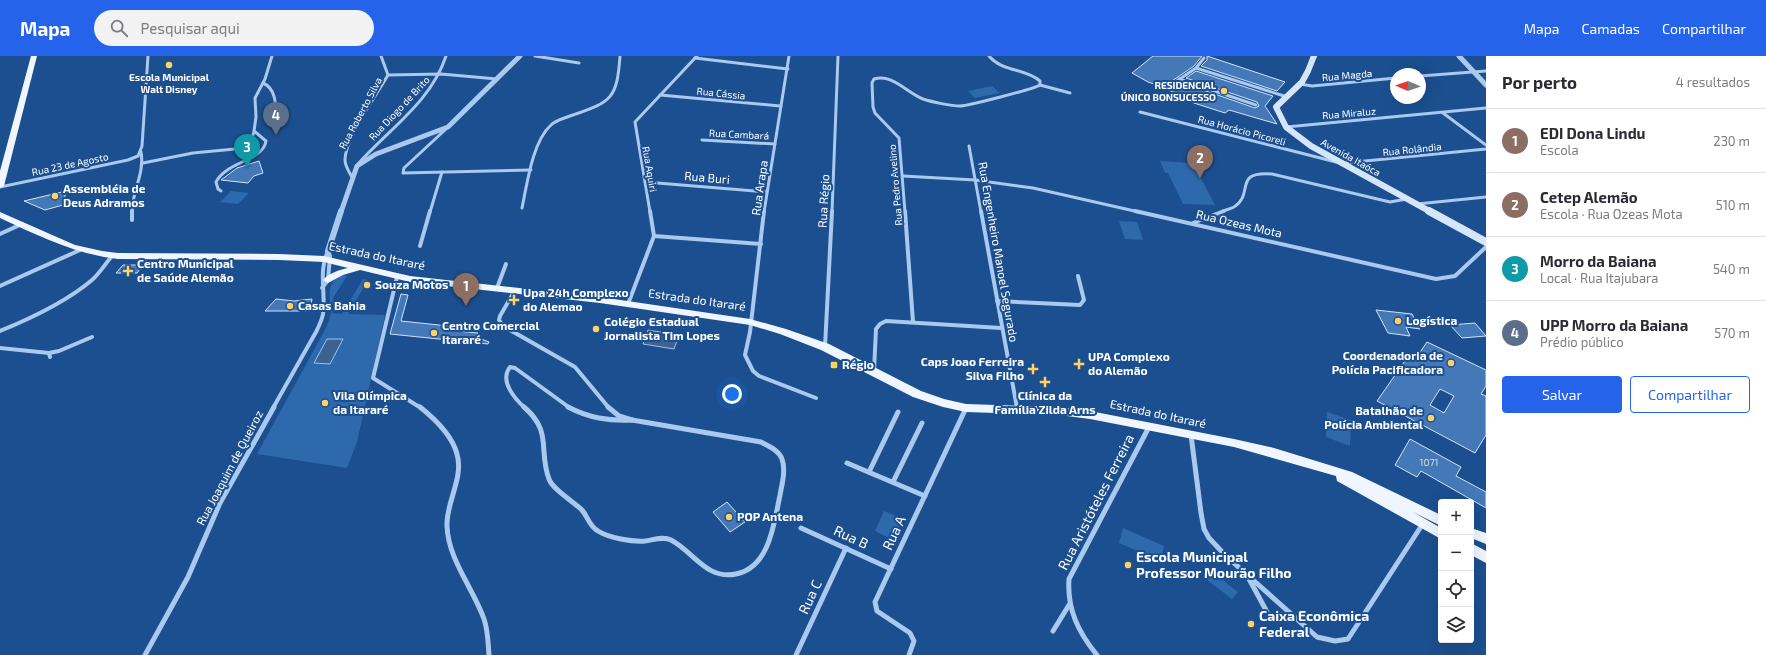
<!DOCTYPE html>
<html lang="pt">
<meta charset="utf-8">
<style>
:root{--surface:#fff;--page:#f2f2f3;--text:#2b2b33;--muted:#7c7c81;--line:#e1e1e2;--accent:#2563eb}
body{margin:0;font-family:"Exo 2",sans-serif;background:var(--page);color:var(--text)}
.controls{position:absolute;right:12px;bottom:12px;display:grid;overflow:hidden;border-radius:4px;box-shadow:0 4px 16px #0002}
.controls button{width:36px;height:36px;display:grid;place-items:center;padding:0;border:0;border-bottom:1px solid var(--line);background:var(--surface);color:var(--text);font:20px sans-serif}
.compass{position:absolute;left:1390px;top:12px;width:36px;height:36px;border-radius:50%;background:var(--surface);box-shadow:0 4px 16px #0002;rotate:272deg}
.you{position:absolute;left:732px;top:338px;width:14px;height:14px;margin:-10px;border:3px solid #fff;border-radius:50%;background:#1a73e8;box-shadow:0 0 0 6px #1a73e833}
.badge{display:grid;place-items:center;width:26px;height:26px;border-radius:50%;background:var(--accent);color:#fff;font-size:13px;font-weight:700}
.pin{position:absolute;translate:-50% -33px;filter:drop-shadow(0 1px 2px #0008)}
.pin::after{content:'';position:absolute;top:21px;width:14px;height:12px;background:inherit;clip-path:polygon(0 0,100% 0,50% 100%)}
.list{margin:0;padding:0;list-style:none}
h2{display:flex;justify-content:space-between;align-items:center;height:52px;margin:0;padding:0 16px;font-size:17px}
h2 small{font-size:13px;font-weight:400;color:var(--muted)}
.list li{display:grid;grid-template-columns:26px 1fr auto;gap:12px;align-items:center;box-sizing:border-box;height:64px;padding:0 16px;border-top:1px solid var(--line)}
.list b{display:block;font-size:15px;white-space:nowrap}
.list p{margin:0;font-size:13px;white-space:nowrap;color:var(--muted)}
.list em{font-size:13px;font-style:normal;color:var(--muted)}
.actions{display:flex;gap:8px;padding:12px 16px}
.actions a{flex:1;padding:9px 0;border:1px solid var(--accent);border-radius:4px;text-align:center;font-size:14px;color:var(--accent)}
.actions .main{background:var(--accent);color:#fff}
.icon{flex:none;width:22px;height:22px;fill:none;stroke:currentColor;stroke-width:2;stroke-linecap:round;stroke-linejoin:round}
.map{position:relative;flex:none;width:1486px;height:599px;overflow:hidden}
header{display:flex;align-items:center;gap:24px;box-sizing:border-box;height:56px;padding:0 20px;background:var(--accent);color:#fff}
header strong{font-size:19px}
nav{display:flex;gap:22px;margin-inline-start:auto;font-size:14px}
.search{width:280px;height:36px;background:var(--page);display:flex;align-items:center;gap:10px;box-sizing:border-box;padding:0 14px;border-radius:22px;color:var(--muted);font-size:15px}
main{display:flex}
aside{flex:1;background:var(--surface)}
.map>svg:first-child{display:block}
</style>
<header>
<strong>Mapa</strong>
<div class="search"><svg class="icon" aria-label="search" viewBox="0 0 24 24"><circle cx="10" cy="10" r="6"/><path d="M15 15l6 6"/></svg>Pesquisar aqui</div>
<nav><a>Mapa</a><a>Camadas</a><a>Compartilhar</a></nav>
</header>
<main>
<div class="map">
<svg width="1486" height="599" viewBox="0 0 1486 599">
<rect width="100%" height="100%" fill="#1b4f8f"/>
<g fill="#2e69ad">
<path d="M992,30L1000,37L975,42L968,35Z"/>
<path d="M1160,105L1193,107L1215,149L1183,148L1168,117H1165Z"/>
<path d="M231,135L249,137L238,148L220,146Z"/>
<path d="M1119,165L1137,166L1143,184L1125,183Z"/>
<path d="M342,219L347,220L333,242L332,257L342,258L363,223L368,224L348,258L385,259L357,386L347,412L257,398L327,270L331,257L330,254C331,237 325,228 342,219Z"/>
<path d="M1327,356L1351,364L1350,390L1326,381Z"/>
<path d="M884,455L903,463L893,484L875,475Z"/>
<path d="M1123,472L1164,490L1161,505L1119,487Z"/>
<path d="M1210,514L1238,536L1232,543L1203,521Z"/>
</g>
<g fill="#3c6290" stroke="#9cc4f0">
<path d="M648,274L679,279L674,293L643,288Z"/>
<path d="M327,283H343L330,308L314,307Z"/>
</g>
<g fill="#4478b7" stroke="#cfe3fa" fill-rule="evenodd">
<path d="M1153,0H1202L1194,10L1166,29L1165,32L1148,26L1132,17Z"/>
<path d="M1207,0L1285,26L1277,35L1201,10L1207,4Z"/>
<path d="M1196,15L1273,40L1265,50L1277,68L1229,54L1225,57L1194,47L1169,34L1180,26L1255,52L1259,50L1257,46L1186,22Z"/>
<path d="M259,105L263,117L254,120L248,127L221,124L237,112Z"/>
<path d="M66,135L63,149L45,154L24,145Z"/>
<path d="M123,209H143L137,217H116Z"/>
<path d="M401,238L408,239L401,265L458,271L457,275L478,277L476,281L489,286L488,288L390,278Z"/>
<path d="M276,243L294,245L312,243L310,255H265Z"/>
<path d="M1376,254L1412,258L1420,273L1406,271L1410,280L1388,277Z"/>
<path d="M1475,267L1486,280L1462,282L1450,269Z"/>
<path d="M1427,286L1486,314V330L1481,338L1486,340V379L1475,397L1377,345L1407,302L1414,305ZM1440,333L1454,340L1444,357L1430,349Z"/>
<path d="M1410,383L1461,411L1456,420L1486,436V452L1421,415L1417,421L1395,409Z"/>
<path d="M727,446L745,466L730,476L713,456Z"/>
</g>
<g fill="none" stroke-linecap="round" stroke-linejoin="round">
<g stroke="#a9c9ee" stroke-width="3">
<path d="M535,0L579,7"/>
<path d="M695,2L788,13"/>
<path d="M1196,12L1284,40"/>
<path d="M388,19L441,18L497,23"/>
<path d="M1420,20L1486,15"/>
<path d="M1179,23L1256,49"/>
<path d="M263,27C275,32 276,47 276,59"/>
<path d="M1300,28L1312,30L1396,22"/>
<path d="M1040,29L1070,37"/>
<path d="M1168,31L1196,12L1204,2"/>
<path d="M660,39L780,50"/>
<path d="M1140,56L1336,106"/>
<path d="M1443,57L1486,89"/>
<path d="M1286,71L1486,52"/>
<path d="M446,73L404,112L403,117L531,114"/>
<path d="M702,84L775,88"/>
<path d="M969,90L981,156"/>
<path d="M143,107L193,97L235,93L247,88L251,84L254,76"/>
<path d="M1345,107L1486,93"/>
<path d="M358,108C389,73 431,46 446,0"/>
<path d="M903,120L975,124L1033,132L1139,156"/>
<path d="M352,121C349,116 345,110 345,104C345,83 377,38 388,19L381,0"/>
<path d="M645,126L767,136"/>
<path d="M0,131L128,104L138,100L142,90L148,0"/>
<path d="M221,135L218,133L216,126C227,105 263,105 266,85L254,75L256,61L255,42L265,23L272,0"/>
<path d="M1417,148L1486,141"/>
<path d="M132,150L141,148"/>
<path d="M522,152C527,129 532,86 551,69C556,64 565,62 573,59C612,46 617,42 620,0"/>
<path d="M132,156C132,135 145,117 141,96"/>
<path d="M430,156L442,116"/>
<path d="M650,156L635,66L697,0"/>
<path d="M764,156L789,0"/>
<path d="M832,156L838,0"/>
<path d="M905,156L899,82L875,57L873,51L872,27L874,23C892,17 907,37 923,43C932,46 951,50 960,50C967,50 1034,33 1040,29V25C1025,12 1002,16 989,0"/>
<path d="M1221,156C1225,154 1230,153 1234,151C1255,138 1232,115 1272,118L1390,146L1407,143"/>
</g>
<g stroke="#a9c9ee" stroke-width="4">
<path d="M132,155V164"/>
<path d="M764,155L750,276L745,299L753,315L759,320L816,342"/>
<path d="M905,155L913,266"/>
<path d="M981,155L1017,352"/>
<path d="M1135,155L1436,223L1455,220L1486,191"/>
<path d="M1193,167L1224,155"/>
<path d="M0,178L22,168"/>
<path d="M654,180L761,188"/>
<path d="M420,190L430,155"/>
<path d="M397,221L373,322L421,352"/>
<path d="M0,230L80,194"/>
<path d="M322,232L328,224L330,200L328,195"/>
<path d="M497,232L506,208"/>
<path d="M515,234L500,260L499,264L503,270L575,311L609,352"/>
<path d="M997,245L1080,249L1084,244L1078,220"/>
<path d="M628,248L654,180L650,155"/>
<path d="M0,275C32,262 66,246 92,224C100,217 105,208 112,200"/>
<path d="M825,291L832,155"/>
<path d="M0,292L49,297L50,301"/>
<path d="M49,297L59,295L92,281"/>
<path d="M874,315L876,273L880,268L886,265L1001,272"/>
<path d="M273,352L316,276C319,270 322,264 323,258C326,236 318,216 328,195"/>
<path d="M525,352C515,343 499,325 510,311L515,312L570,352"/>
</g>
<g stroke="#a9c9ee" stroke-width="5">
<path d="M420,351C435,363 452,379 457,398C464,422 446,446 447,470C448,503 473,532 484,563C488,574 488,587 489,599"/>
<path d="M524,351C553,376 538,394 549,423C552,433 574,446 582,454C588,461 589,470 598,475C609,482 632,486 645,485C653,484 663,480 671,484C694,496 706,524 736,518C770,511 774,467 780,439C782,428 786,414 782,403C779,394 768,390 761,386L632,364"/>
<path d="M568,351C589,362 608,365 632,364"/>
<path d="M608,351L619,360L632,364"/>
<path d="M1017,351V353"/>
<path d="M1191,379L1201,457L1204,473L1209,482L1226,500L1317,581L1335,585L1348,583L1422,469"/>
<path d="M847,407L925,440"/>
<path d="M869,416L898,356"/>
<path d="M893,426L922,367"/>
<path d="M801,472L891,513"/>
<path d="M1248,521L1267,556"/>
<path d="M1053,575L1069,549"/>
<path d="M145,599L188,521L220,447L274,351"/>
<path d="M796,599L846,492"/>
<path d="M909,599L914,585L910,577L877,555L875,546L966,352"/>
<path d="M1097,599C1078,576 1067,553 1069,523L1149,371"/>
</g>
<g stroke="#a9c9ee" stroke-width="5">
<path d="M1459,0L1486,29"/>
<path d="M341,156L357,110L376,98L448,71L520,0"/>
</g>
<path stroke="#a9c9ee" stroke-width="6" d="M328,195L341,155"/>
<path stroke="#d6e6fa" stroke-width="6" d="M1314,0L1308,15L1302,26L1276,51L1286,71L1311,90L1431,156"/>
<path stroke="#d6e6fa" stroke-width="8" d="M1429,155L1486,186"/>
<g fill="#f0f6ff" fill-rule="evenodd">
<path d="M31,0H37L4,130L0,132V115Z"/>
<path d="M0,156L75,189L102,195L118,197L279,198L324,200L410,220L600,241L750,263L786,273L829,288L921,335L944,343L966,348L1059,351L1090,355L1234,383L1274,392L1352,416L1441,459V470L1413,456L1441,472V483L1337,425L1336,420L1234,391L1090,363L1059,359L966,356L943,351L913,341L821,294L780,278L750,269L600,247L410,226L360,214L343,219L328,227L323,224C329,217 339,214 348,212L324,206L279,204L118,203C75,198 39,180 0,162Z"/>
<path d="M1471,472L1486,477V488L1471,482Z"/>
<path d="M1471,487L1486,495V507L1471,499Z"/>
</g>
</g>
<g fill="#ffd166" stroke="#1b4f8f" stroke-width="1.5">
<circle cx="169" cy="9" r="4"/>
<circle cx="1224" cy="35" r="4"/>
<circle cx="55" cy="140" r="4"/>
<path d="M126 209h4v4h4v4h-4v4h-4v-4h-4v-4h4z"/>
<circle cx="367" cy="229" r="4"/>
<path d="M512 238h4v4h4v4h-4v4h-4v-4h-4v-4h4z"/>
<circle cx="290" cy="250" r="4"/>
<circle cx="1398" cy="265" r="4"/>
<circle cx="596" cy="273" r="4"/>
<circle cx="434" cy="277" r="4"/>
<circle cx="1451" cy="307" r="4"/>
<path d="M1077 302h4v4h4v4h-4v4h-4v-4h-4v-4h4z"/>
<rect x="830" y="305" width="8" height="8" rx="2"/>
<path d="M1031 307h4v4h4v4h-4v4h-4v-4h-4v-4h4z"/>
<path d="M1043 320h4v4h4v4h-4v4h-4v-4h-4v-4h4z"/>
<circle cx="325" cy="347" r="4"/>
<circle cx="1431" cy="362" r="4"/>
<circle cx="729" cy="461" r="4"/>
<circle cx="1128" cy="509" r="4"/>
<circle cx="1251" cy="568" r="4"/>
</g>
<g text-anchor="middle" stroke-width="4" stroke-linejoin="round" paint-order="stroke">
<g font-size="10" fill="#fff" stroke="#1b4f8f">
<text transform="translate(1347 19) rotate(-5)" y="4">Rua Magda</text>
<text transform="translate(721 37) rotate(6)" y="4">Rua Cássia</text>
<text transform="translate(399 52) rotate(-47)" y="4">Rua Diogo de Brito</text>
<text transform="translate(360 57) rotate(-62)" y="4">Rua Roberto Silva</text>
<text transform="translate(1349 57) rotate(-5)" y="4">Rua Miraluz</text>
<text transform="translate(1242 74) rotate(15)" y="4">Rua Horácio Picoreli</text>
<text transform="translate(739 78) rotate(3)" y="4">Rua Cambará</text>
<text transform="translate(1412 93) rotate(-6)" y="4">Rua Rolândia</text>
<text transform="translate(1351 101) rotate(29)" y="4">Avenida Itaóca</text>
<text transform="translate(70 108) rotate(-12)" y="4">Rua 23 de Agosto</text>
<text transform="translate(650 113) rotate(80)" y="4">Rua Aquiri</text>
<text transform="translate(895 129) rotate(-95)" y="4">Rua Pedro Avelino</text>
</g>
<g font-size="10" font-weight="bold" fill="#fff" stroke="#1b4f8f">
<text x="169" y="25">Escola Municipal<tspan x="169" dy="12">Walt Disney</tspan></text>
<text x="1216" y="33" text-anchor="end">RESIDENCIAL<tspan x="1216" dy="12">ÚNICO BONSUCESSO</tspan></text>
</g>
<g font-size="10" fill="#d0dded">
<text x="1429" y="410">1071</text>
</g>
<g font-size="12" fill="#fff" stroke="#1b4f8f">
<text transform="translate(707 122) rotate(5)" y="4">Rua Buri</text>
<text transform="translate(760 132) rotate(-82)" y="4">Rua Arapa</text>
<text transform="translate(824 145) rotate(-87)" y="4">Rua Régio</text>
<text transform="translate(1239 168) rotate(13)" y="4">Rua Ozeas Mota</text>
<text transform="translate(998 196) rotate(80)" y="4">Rua Engenheiro Manoel Segurado</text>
<text transform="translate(377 200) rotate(12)" y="4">Estrada do Itararé</text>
<text transform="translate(697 244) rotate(8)" y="4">Estrada do Itararé</text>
<text transform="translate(1158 358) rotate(12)" y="4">Estrada do Itararé</text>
<text transform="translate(230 412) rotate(-62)" y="4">Rua Joaquim de Queiroz</text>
</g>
<g font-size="12" font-weight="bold" fill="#fff" stroke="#1b4f8f" text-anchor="start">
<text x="63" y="137">Assembléia de<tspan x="63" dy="14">Deus Adramos</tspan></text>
<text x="137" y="212">Centro Municipal<tspan x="137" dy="14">de Saúde Alemão</tspan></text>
<text x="375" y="233">Souza Motos</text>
<text x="523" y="241">Upa 24h Complexo<tspan x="523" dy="14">do Alemao</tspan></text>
<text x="298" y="254">Casas Bahia</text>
<text x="1406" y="269">Logística</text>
<text x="604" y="270">Colégio Estadual<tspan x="604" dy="14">Jornalista Tim Lopes</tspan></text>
<text x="442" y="274">Centro Comercial<tspan x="442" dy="14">Itararé</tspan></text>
<text x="1443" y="304" text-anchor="end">Coordenadoria de<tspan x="1443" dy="14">Polícia Pacificadora</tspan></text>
<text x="1088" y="305">UPA Complexo<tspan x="1088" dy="14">do Alemão</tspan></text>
<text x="1024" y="310" text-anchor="end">Caps Joao Ferreira<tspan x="1024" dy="14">Silva Filho</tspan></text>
<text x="842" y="313">Régio</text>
<text x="333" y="344">Vila Olímpica<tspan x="333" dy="14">da Itararé</tspan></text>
<text x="1045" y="344" text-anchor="middle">Clínica da<tspan x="1045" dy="14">Família Zilda Arns</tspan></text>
<text x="1423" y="359" text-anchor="end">Batalhão de<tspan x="1423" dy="14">Polícia Ambiental</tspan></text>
<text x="737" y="465">POP Antena</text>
</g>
<g font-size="14" fill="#fff" stroke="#1b4f8f">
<text transform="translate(1096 446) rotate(-63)" y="5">Rua Aristóteles Ferreira</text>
<text transform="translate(894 477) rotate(-65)" y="5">Rua A</text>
<text transform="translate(851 481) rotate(25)" y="5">Rua B</text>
<text transform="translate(810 541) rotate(-65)" y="5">Rua C</text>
</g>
<g font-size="14" font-weight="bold" fill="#fff" stroke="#1b4f8f" text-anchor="start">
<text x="1136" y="506">Escola Municipal<tspan x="1136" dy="16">Professor Mourão Filho</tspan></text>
<text x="1259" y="565">Caixa Econômica<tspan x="1259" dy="16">Federal</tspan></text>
</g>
</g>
</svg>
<div class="controls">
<button>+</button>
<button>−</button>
<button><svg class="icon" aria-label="locate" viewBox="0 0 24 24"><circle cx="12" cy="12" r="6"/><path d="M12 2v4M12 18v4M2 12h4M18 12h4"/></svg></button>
<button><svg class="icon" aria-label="layers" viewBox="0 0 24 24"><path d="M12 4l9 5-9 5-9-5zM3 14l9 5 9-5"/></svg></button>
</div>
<svg class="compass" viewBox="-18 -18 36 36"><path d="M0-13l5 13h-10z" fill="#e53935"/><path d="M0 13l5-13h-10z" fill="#7c7c81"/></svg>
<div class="you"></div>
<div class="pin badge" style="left:466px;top:250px;background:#8d6e63">1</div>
<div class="pin badge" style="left:1200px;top:122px;background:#8d6e63">2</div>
<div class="pin badge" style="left:247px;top:111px;background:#0f9aa8">3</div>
<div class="pin badge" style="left:276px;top:79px;background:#5c6f8a">4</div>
</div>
<aside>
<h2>Por perto<small>4 resultados</small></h2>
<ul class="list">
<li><span class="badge" style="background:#8d6e63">1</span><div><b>EDI Dona Lindu</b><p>Escola</p></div><em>230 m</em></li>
<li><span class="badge" style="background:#8d6e63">2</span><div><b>Cetep Alemão</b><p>Escola · Rua Ozeas Mota</p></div><em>510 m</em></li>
<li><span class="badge" style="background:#0f9aa8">3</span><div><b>Morro da Baiana</b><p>Local · Rua Itajubara</p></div><em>540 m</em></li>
<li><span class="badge" style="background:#5c6f8a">4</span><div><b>UPP Morro da Baiana</b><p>Prédio público</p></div><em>570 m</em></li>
</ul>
<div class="actions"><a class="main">Salvar</a><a>Compartilhar</a></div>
</aside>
</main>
